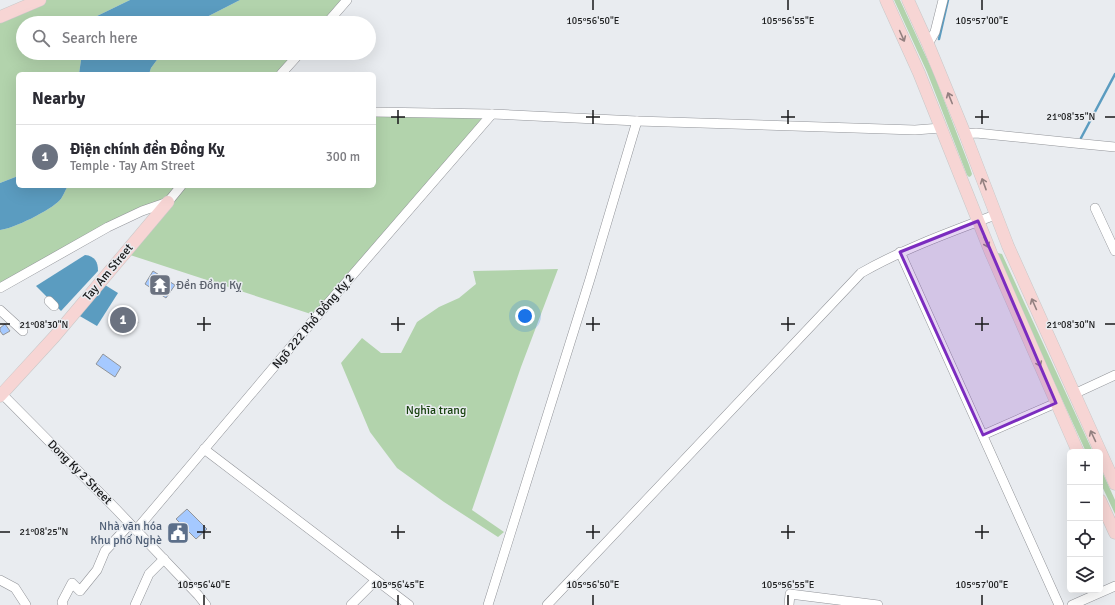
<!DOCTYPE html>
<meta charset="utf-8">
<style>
:root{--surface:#fff;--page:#f2f2f3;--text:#2b2b33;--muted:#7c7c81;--line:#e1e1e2;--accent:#db2777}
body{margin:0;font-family:Signika,sans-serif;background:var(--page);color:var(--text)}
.controls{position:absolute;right:12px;bottom:12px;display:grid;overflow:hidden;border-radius:6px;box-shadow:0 4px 16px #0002}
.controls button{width:36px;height:36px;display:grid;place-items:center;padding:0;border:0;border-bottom:1px solid var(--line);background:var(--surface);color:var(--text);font:20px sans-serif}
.you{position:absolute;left:525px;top:316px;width:14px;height:14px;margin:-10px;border:3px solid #fff;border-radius:50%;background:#1a73e8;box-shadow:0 0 0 6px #1a73e833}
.badge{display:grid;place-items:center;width:26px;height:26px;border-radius:50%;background:var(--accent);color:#fff;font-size:13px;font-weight:700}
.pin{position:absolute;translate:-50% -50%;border:2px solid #fff;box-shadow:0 1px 4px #0006}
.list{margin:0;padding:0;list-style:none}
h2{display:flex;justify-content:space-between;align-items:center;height:52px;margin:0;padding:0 16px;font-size:17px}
h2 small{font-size:13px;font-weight:400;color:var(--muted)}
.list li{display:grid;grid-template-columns:26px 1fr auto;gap:12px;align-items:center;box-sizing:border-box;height:64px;padding:0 16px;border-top:1px solid var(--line)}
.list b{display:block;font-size:15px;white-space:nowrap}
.list p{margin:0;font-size:13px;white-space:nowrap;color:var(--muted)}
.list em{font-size:13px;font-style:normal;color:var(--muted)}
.icon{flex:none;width:22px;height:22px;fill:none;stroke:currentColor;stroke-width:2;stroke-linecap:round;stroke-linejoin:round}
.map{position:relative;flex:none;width:1115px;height:605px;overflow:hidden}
.search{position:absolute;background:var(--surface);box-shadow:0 4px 16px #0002;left:16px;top:16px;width:360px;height:44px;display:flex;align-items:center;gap:10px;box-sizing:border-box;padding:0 14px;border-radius:22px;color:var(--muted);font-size:15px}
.panel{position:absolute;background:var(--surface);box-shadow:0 4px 16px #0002;left:16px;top:72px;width:360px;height:116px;border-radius:6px}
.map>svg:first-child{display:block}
</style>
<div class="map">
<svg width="1115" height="605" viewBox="0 0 1115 605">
<rect width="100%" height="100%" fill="#e9ecf0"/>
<g fill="#b2d3ac">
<path d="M43,0H130L97,16L92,23H23V53H82L79,74H18V176L0,183V17Z"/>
<path d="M240,0H347L327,23H195Z"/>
<path d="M894,0H900L934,74L969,165L972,174L971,176L969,177L967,175L927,72Z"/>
<path d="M162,53H300L281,74H149L151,68Z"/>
<path d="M374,112L492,114L317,316L124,253L167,203L142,211L0,288V230C13,229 51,210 60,200C63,197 65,190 68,186H374Z"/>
<path d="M998,253L1002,254L1093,452H1086L996,255Z"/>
<path d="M558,269L521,367L472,510L504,532L498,537L444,502L397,468L370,432L341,363L362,338L381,353H401L417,322L439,307L459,298L476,284L473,271Z"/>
<path d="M1100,467L1115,500V514L1100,482Z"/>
</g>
<g fill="#5b9cc0">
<path d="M130,0H240L195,23H92L97,16Z"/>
<path d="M82,53H162L151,68L149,74H79Z"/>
<path d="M18,176V186H68C65,190 63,197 60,200C51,210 13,229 0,230V183Z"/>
<path d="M85,255C95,256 98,262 98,271L61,311L36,286Z"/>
<path d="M105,285L118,293L97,326L78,315Z"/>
</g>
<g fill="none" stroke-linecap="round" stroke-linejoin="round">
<g stroke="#5b9cc0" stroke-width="2.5">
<path d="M939,39L948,0"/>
<path d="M1081,138L1115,74"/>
</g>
</g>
<g fill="#a5c9ff" stroke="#929599">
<path d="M153,271L175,285L166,298L145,284Z"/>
<path d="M121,306L134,314L131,318L138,322L133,330L126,326L123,331L110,322Z"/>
<path d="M5,324L10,331L3,335L0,331V328Z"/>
<path d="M103,354L121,367L115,377L96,364Z"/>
<path d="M187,509L207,529L196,539L176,519Z"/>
</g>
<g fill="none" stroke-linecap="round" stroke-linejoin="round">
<g stroke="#929499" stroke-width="10">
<g id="minor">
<path d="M327,23L347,0"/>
<path d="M928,44L935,32L943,0"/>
<path d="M281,74L300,53"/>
<path d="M374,112L492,114L637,121L915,130L941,128"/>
<path d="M965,134L976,133L1074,143L1115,147"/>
<path d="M1095,208L1115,251"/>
<path d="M900,252L1059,605"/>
<path d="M0,288L108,227L142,211L168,202L181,186"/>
<path d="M49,301L54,306"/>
<path d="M0,310L23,331"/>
<path d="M2,394L116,509L198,595L206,605"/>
<path d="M1074,394L1115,375"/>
<path d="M983,435L1056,403"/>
<path d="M204,449L409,605"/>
<path d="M136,530L317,316L492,114"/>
<path d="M0,580L15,588L26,605"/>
<path d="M63,605L62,602L72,583L80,591L97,570L105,551L130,524"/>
<path d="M135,605L149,574L164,559"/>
<path d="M351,605L376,580"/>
<path d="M488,605L590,279L637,121"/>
<path d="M547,605L861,273C903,249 950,232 995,215"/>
<path d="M789,605L790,594L878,605"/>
<path d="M1072,605L1115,586"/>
</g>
</g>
<g stroke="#c8c8c8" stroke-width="13">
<g id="major">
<path d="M886,0L919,73L991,253L1078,452"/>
<path d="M908,0L928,44L965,134L1008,246L1115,484"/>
<path d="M0,17L40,0"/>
<path d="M0,396L55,336L168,202"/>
<path d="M1100,500L1115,533"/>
</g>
</g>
<use href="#minor" stroke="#fff" stroke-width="9"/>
<use href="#major" stroke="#f7d5d4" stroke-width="12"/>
</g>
<defs><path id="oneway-shaft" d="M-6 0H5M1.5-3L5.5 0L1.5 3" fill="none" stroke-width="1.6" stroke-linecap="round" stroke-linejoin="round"/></defs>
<g stroke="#938080">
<use href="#oneway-shaft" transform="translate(902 36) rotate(66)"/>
<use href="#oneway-shaft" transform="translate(950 98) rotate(-112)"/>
<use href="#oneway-shaft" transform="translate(984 184) rotate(-110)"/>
<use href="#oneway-shaft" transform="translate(986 242) rotate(68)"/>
<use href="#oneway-shaft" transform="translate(1034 304) rotate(-114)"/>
<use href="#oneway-shaft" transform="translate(1038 361) rotate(66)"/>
<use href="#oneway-shaft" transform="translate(1093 436) rotate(-115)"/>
</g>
<path fill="#7b2cbf" fill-opacity="0.2" stroke="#7b2cbf" stroke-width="3" stroke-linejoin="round" d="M978,221L1056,403L983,435L900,252Z"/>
<path fill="none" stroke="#18191a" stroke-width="1.5" d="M593,0V10M788,0V10M982,0V10M398,110V124M593,110V124M788,110V124M982,110V124M391,117H405M586,117H600M781,117H795M975,117H989M1105,117H1115M204,317V331M398,317V331M593,317V331M788,317V331M982,317V331M0,324H10M197,324H211M391,324H405M586,324H600M781,324H795M975,324H989M1105,324H1115M204,525V539M398,525V539M593,525V539M788,525V539M982,525V539M0,532H10M197,532H211M391,532H405M586,532H600M781,532H795M975,532H989M204,595V605M398,595V605M593,595V605M788,595V605M982,595V605"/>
<defs>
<g id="temple-square" transform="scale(1.15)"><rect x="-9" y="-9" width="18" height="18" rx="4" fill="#6b7280" stroke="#e9ecf0"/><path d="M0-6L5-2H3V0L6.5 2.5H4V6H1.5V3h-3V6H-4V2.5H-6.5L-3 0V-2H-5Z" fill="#fff"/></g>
<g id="civic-square" transform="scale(1.15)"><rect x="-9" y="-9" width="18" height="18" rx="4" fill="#5c6f8a" stroke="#e9ecf0"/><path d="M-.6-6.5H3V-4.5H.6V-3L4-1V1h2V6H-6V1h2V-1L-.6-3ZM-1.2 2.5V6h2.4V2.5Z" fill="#fff"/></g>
</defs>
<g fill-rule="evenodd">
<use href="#temple-square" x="160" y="285"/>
<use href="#civic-square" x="178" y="533"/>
</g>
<g text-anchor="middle" stroke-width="3" stroke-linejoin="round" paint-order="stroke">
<g font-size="12" fill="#18191a" stroke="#e9ecf0">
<text transform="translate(108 272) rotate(-50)" y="4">Tay Am Street</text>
<text transform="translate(313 321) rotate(-50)" y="4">Ngõ 222 Phố Đồng Kỵ 2</text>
<text transform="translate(80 472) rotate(45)" y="4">Dong Ky 2 Street</text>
</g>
<g font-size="12" fill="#5b616d" stroke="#e9ecf0" text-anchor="start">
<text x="176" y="289">Đền Đồng Kỵ</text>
</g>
<g font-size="12" fill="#17410d" stroke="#e9ecf0">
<text x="436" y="414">Nghĩa trang</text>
</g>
<g font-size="12" fill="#4e5e75" stroke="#e9ecf0" text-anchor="end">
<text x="162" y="530">Nhà văn hóa<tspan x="162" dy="14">Khu phố Nghè</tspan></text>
</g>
</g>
<g font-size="10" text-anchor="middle" fill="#18191a" stroke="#e9ecf0" stroke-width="3" stroke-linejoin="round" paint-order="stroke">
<text x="593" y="24">105°56'50"E</text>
<text x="788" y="24">105°56'55"E</text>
<text x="982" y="24">105°57'00"E</text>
<text x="1071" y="120">21°08'35"N</text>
<text x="44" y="328">21°08'30"N</text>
<text x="1071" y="328">21°08'30"N</text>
<text x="44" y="535">21°08'25"N</text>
<text x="204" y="588">105°56'40"E</text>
<text x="398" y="588">105°56'45"E</text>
<text x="593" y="588">105°56'50"E</text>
<text x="788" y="588">105°56'55"E</text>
<text x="982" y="588">105°57'00"E</text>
</g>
</svg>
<div class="controls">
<button>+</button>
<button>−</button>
<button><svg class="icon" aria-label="locate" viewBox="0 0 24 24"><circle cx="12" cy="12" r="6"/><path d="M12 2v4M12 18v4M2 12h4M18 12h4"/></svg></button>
<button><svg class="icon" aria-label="layers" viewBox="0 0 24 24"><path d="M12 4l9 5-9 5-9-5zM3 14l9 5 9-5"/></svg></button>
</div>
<div class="you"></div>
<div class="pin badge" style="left:123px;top:320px;background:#6b7280">1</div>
<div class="search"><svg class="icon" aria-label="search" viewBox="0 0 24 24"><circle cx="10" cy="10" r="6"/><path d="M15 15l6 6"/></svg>Search here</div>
<section class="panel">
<h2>Nearby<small></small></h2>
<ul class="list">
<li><span class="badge" style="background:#6b7280">1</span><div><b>Điện chính đền Đồng Kỵ</b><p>Temple · Tay Am Street</p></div><em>300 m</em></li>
</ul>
</section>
</div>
